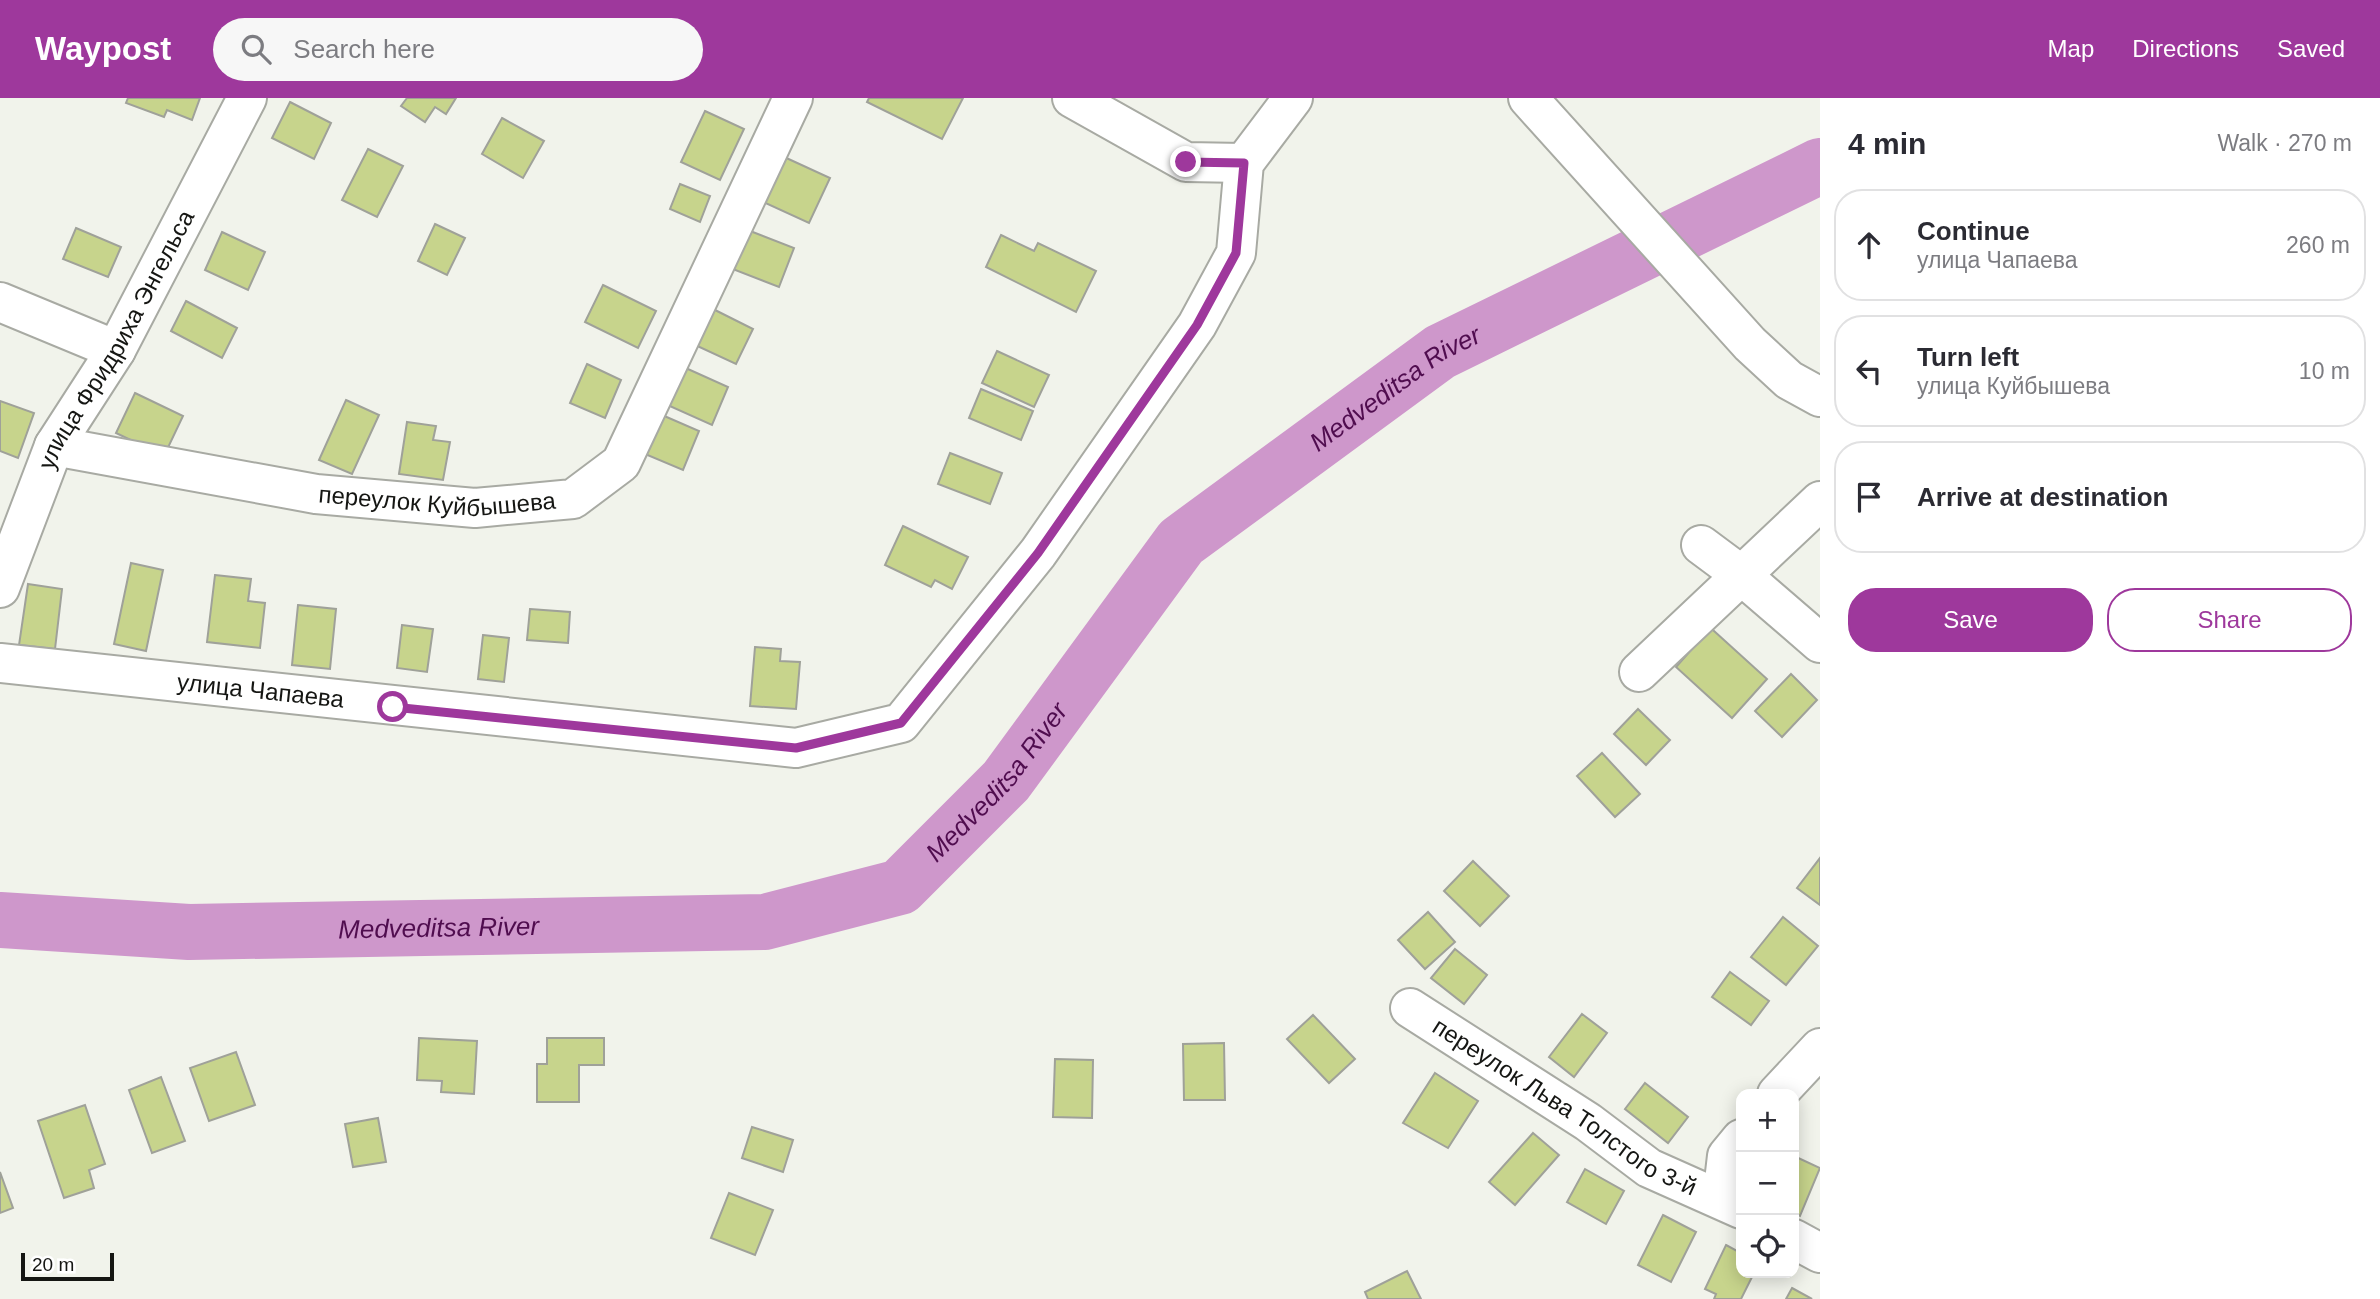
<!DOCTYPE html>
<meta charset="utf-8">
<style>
:root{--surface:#fff;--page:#f7f7f7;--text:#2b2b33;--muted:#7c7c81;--line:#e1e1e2;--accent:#9e389c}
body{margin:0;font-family:Arial,sans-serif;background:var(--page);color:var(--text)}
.controls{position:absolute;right:21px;bottom:21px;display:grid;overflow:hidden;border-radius:14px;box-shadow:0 4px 18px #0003}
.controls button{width:63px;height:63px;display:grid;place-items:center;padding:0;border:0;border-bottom:2px solid var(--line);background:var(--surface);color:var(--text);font:35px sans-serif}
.scale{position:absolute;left:21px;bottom:18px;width:93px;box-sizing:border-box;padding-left:7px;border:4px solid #151613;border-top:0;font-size:19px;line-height:24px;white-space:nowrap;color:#151613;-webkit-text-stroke:5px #fff;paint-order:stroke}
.stop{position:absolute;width:21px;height:21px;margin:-16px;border:5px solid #9e389c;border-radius:50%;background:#fff}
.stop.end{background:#9e389c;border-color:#fff;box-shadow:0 2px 7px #0008}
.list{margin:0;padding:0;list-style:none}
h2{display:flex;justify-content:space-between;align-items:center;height:91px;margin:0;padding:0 28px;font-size:30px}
h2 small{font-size:23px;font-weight:400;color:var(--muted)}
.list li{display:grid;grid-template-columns:46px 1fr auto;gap:21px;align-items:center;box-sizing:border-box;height:112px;margin:0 14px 14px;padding:0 14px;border:2px solid var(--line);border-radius:28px}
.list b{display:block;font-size:26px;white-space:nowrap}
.list p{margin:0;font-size:23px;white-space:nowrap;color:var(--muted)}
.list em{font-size:23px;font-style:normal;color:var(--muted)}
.actions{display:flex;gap:14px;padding:21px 28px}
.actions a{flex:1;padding:16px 0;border:2px solid var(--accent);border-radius:28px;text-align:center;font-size:24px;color:var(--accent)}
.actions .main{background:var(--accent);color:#fff}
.icon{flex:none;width:38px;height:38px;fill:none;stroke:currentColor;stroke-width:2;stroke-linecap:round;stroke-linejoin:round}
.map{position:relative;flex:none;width:1820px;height:1201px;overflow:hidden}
header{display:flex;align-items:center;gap:42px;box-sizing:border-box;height:98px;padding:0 35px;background:var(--accent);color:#fff}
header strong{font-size:33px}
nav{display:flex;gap:38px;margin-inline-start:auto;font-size:24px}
.search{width:490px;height:63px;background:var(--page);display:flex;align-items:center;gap:18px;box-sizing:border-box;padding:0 24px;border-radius:38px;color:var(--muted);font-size:26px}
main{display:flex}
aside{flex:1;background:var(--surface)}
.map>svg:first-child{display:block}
</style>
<header>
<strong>Waypost</strong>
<div class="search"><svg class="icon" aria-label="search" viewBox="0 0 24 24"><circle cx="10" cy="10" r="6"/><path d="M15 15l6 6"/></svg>Search here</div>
<nav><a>Map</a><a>Directions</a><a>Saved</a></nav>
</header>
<main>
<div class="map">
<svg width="1820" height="1201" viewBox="0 0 1820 1201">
<rect width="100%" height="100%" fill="#f1f3eb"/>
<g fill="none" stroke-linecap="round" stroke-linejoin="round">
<path stroke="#ce97cb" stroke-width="56" id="s1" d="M0,822L189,834L765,824L900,789L1006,683L1181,444L1440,254L1820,68"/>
</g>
<g fill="#c7d48c" stroke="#9fa199" stroke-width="2">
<path d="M128,0H200L192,22L167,12L164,19L126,5Z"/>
<path d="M407,0H456L446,16L435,9L425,24L401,8Z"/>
<path d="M869,0H963L942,41L867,4Z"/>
<path d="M290,4L331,25L314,61L272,40Z"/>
<path d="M705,13L744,31L720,82L681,64Z"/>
<path d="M502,20L544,43L523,80L482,56Z"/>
<path d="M368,51L403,68L377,119L342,102Z"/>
<path d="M782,58L830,80L809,125L761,103Z"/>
<path d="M680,86L710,98L700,124L670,111Z"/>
<path d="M435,126L465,140L447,177L418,163Z"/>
<path d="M76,130L121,149L108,179L63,161Z"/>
<path d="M745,131L794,150L779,189L730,170Z"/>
<path d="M222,134L265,154L248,192L205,172Z"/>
<path d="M1001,137L1034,153L1038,145L1096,173L1076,214L986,169Z"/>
<path d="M603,187L656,213L638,250L585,224Z"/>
<path d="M186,203L237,230L222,260L171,233Z"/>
<path d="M711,210L753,231L736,266L693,246Z"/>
<path d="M997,253L1049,277L1034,309L982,285Z"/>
<path d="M587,266L621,282L605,320L570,305Z"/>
<path d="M679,267L728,289L712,327L663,305Z"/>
<path d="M981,291L1033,313L1021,342L969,320Z"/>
<path d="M135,295L183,318L164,358L116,335Z"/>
<path d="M346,302L379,317L352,376L319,362Z"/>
<path d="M0,303L34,315L18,360L0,353Z"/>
<path d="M662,317L699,333L683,372L645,356Z"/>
<path d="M407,324L436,328L433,342L450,344L443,382L399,376Z"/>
<path d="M950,355L1002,375L990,406L938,386Z"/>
<path d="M903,428L968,459L952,491L935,482L931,489L885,467Z"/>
<path d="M131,465L163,472L146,553L114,546Z"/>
<path d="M215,477L251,481L248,503L265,505L260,550L207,544Z"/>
<path d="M28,486L62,491L55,551L19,547Z"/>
<path d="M298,507L336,511L330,571L292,567Z"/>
<path d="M530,511L570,514L568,545L527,542Z"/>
<path d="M1703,523L1767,581L1732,620L1676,569L1699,543Z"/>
<path d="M402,527L433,531L427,574L397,570Z"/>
<path d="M483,537L509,540L504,584L478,581Z"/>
<path d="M755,549L781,551L780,563L800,564L796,611L750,608Z"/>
<path d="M1791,576L1817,602L1782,639L1755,613Z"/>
<path d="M1638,611L1670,642L1646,667L1614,636Z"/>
<path d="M1602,655L1640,696L1615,719L1577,678Z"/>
<path d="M1820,760V807L1797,790Z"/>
<path d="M1473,763L1509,798L1480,828L1444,793Z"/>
<path d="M1428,814L1455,844L1425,871L1398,842Z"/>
<path d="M1783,819L1818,848L1786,887L1751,859Z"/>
<path d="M1455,851L1487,877L1464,906L1431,880Z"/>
<path d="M1730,874L1769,903L1751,927L1712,899Z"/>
<path d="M1582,916L1607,935L1574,979L1549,959Z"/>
<path d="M1313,917L1355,961L1329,985L1287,941Z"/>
<path d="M419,940L477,943L474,996L441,994L442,983L417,982Z"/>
<path d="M547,940H604V967H579V1004H537V966H547Z"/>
<path d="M1224,945L1225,1002H1184L1183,946Z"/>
<path d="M236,954L255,1007L209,1023L190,970Z"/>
<path d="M1055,961L1093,962L1092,1020L1053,1019Z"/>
<path d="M1435,975L1478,1003L1448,1050L1403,1025Z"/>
<path d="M161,979L185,1043L152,1055L129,992Z"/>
<path d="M1645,985L1688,1019L1668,1045L1625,1011Z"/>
<path d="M85,1007L105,1066L89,1072L94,1090L64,1100L38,1023Z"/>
<path d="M378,1020L386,1064L353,1069L345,1026Z"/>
<path d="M752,1029L793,1042L783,1074L742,1060Z"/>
<path d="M1533,1035L1559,1057L1515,1107L1489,1084Z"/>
<path d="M1794,1058L1820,1070L1800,1118L1794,1115Z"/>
<path d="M1585,1071L1624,1093L1606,1126L1567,1104Z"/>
<path d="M0,1074L13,1110L0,1115Z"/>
<path d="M729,1095L773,1112L755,1157L711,1140Z"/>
<path d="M1663,1117L1696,1134L1671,1184L1638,1167Z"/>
<path d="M1726,1147L1741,1155V1175H1754L1741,1201H1714L1716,1196L1705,1191Z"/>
<path d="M1407,1173L1421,1201H1368L1365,1194Z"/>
<path d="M1792,1190L1812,1201H1786Z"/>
</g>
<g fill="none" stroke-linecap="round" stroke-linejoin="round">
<g stroke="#a8aaa3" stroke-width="42">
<g id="minor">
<path d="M1072,0L1186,64L1244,65"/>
<path d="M1528,0L1750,246L1789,282L1820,299"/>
<path d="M0,204L116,252"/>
<path id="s2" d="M54,348L316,396L475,410L573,401L621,365L793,0"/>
<path d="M1701,447L1740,476L1820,545"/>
<path id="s3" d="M0,490L54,348L116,252L247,0"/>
<path id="s4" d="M0,565L796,650L901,625L1038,455L1197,227L1236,155L1244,65L1293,0"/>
<path d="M1639,574L1820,403"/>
<path id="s5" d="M1410,910L1588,1024L1649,1070L1741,1111"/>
<path d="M1777,996L1820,950"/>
<path d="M1722,1101L1727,1058L1741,1041"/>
<path d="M1794,1141L1820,1155"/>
</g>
</g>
<use href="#minor" stroke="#fff" stroke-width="38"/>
</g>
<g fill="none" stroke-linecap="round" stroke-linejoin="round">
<path stroke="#9e389c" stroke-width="9" d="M393,609L796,650L901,625L1038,455L1197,227L1236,155L1244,65L1186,64"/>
</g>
<g text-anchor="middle" stroke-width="6" stroke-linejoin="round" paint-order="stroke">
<g font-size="24" fill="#151613" stroke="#fff">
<text dy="8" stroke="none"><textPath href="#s3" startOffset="275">улица Фридриха Энгельса</textPath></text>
<text dy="8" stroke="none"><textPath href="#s2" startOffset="388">переулок Куйбышева</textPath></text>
<text dy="8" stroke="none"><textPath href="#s4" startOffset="262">улица Чапаева</textPath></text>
<text dy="8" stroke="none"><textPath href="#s5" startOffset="184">переулок Льва Толстого 3-й</textPath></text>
</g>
<g font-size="26" font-style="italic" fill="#500d4f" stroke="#fff">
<text dy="9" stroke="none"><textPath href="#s1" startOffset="1615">Medveditsa River</textPath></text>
<text dy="9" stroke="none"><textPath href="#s1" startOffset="1048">Medveditsa River</textPath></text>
<text dy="9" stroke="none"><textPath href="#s1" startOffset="439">Medveditsa River</textPath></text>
</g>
</g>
</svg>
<div class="controls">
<button>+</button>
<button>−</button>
<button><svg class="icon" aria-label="locate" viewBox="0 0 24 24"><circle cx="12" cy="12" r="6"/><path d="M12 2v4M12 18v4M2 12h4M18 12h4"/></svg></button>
</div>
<div class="scale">20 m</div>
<div class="stop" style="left:393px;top:609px"></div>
<div class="stop end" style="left:1186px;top:64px"></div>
</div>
<aside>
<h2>4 min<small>Walk · 270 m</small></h2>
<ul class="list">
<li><svg class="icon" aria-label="ahead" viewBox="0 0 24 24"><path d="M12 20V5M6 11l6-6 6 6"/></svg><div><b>Continue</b><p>улица Чапаева</p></div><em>260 m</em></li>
<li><svg class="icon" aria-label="left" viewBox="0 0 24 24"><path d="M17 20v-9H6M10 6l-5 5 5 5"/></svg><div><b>Turn left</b><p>улица Куйбышева</p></div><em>10 m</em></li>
<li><svg class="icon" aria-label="arrive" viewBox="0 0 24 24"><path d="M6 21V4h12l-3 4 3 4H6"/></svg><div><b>Arrive at destination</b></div></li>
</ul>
<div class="actions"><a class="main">Save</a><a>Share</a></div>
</aside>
</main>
